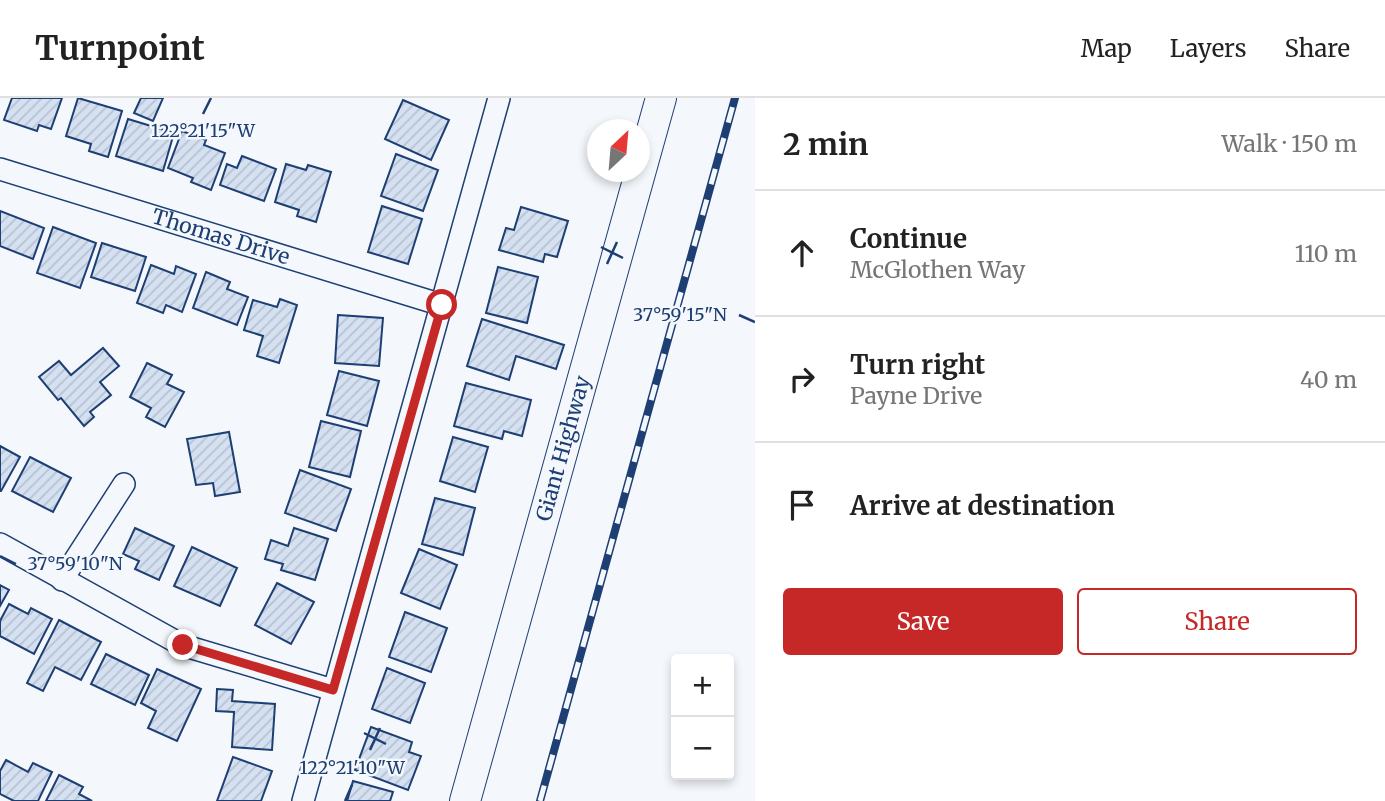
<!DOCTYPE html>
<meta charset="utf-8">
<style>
:root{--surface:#fff;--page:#f6f6f6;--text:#222;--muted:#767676;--line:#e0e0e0;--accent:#c62828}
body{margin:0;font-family:Merriweather,serif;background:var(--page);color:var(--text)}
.controls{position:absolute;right:21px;bottom:21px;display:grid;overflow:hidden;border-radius:7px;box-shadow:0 4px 10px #0003}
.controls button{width:63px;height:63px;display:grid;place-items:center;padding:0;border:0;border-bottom:2px solid var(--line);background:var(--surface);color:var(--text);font:35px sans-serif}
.compass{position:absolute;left:587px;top:21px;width:63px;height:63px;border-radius:50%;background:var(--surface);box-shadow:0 4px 10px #0003;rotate:26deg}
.stop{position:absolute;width:21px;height:21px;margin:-16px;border:5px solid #c62828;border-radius:50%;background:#fff}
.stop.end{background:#c62828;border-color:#fff;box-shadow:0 2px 7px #0008}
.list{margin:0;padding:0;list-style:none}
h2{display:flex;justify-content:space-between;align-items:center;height:91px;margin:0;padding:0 28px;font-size:30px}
h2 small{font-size:23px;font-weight:400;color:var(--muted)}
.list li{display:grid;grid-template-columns:46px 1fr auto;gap:21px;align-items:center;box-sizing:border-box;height:126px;padding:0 28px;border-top:2px solid var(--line)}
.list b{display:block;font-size:26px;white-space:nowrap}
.list p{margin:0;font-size:23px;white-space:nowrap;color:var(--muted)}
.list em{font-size:23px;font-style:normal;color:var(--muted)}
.actions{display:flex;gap:14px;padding:21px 28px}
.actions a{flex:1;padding:16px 0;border:2px solid var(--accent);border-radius:7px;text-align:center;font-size:24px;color:var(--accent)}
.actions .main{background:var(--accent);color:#fff}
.icon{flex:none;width:38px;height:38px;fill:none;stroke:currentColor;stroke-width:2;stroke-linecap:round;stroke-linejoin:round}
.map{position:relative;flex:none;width:755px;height:703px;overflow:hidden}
header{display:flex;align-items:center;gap:42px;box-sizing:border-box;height:98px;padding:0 35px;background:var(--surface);border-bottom:2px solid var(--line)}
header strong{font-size:33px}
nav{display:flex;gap:38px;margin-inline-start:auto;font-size:24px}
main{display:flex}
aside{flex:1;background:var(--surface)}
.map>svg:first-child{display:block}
</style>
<header>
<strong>Turnpoint</strong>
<nav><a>Map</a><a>Layers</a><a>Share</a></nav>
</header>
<main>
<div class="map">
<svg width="755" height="703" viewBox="0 0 755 703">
<defs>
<pattern id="building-hatch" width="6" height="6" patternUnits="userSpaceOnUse" patternTransform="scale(1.75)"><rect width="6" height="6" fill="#d5e0f0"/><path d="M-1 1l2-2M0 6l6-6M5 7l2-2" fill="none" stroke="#b6c1d1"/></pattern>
</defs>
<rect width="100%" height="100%" fill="#f4f7fb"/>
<g fill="url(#building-hatch)" stroke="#1d3f73" stroke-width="2">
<path d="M12,0H62L51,31L39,27L37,33L4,22Z"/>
<path d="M78,0L122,13L108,59L89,53L91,46L66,38Z"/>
<path d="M141,0H163L153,23L134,15Z"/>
<path d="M403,2L449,22L431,62L385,41Z"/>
<path d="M128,21L174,35L163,73L116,58Z"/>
<path d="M182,33L206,42L204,47L225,55L211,92L191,84L193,80L168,70Z"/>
<path d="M396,56L438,72L423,113L381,98Z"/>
<path d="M242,58L276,71L264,103L220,87L227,66L237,70Z"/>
<path d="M286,66L306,72L308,67L331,74L316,124L297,118L299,112L275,104Z"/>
<path d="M382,108L422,121L408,166L368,154Z"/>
<path d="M521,109L568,123L557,159L545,156L543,164L499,152L506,130L514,132Z"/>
<path d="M0,113L44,130L33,161L0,148Z"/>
<path d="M53,129L96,145L80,190L37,175Z"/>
<path d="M102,145L146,159L135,193L91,179Z"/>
<path d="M151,167L174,176L176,168L196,176L182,214L166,207L163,215L137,205Z"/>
<path d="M498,169L538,179L527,225L486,215Z"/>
<path d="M206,174L230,184L227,191L248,199L237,227L193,210Z"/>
<path d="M280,201L297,207L279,265L257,258L263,238L244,232L253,202L277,209Z"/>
<path d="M338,217L383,220L379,268L335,265Z"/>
<path d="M482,221L564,247L556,271L516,258L509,282L467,268Z"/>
<path d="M103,250L119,268L100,284L111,297L90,314L94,319L84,328L61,300L58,302L39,279L59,263L71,277Z"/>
<path d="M147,265L172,277L167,286L184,294L165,329L146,319L151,310L130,299Z"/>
<path d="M339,273L379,283L367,328L327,317Z"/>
<path d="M466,285L531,302L522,338L504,333L502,341L454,328Z"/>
<path d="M321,323L361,333L350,379L309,369Z"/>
<path d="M229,334L240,394L215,398L213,385L196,387L187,341Z"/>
<path d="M453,339L488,349L475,394L440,383Z"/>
<path d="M0,348L20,359L1,393H0Z"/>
<path d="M30,359L71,380L53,414L12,393Z"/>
<path d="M300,372L351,391L336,433L285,415Z"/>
<path d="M435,400L475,410L463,457L422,446Z"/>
<path d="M135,430L174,448L159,482L135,471L139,463L123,456Z"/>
<path d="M294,430L328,441L315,482L281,472L283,466L265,461L271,442L288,448Z"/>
<path d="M192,449L237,470L220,508L174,488Z"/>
<path d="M419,451L457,467L440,511L401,495Z"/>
<path d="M277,485L314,504L291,546L255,527Z"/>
<path d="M0,487L9,492L0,508Z"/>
<path d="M9,506L28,516L31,510L52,521L34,556L0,538V523Z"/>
<path d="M405,514L447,530L431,574L389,559Z"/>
<path d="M59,522L101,544L81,582L55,569L43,593L27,585Z"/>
<path d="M106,556L149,577L135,607L91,586Z"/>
<path d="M387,570L425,585L410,625L372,611Z"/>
<path d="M157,571L201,591L177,643L148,630L156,613L141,605Z"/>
<path d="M217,591L233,592L232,603L275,606L272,652L232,649L234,614L216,613Z"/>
<path d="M371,629L412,644L409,654L421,658L408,692L355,672Z"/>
<path d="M233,659L272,673L261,703H217Z"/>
<path d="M6,662L28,674L33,665L52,674L38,703H14L0,696V673Z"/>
<path d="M59,677L83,689L79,696L92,703H46Z"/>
<path d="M353,683L393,694L390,703H347Z"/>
</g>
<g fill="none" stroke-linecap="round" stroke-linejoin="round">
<g stroke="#1d3f73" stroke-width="24">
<g id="street">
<path id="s1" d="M0,71L442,207"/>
<path d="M0,446L182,547L333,592"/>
<path d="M62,482L124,386"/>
<path d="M303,703L499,0"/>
</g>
</g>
<g stroke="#1d3f73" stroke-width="32">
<g id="secondary">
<path id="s2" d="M465,703L661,0"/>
</g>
</g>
<use href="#street" stroke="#f4f7fb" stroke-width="21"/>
<use href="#secondary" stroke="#f4f7fb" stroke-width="30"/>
<g stroke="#1d3f73" stroke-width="8">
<path id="rail" d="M540,703L735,0"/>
</g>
<use href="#rail" stroke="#f4f7fb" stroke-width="5" stroke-dasharray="16" stroke-linecap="butt"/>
</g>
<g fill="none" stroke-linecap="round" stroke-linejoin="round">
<path stroke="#c62828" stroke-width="9" d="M183,547L333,592L442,207"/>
</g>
<path fill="none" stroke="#1d3f73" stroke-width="2.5" d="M203,16L211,0M601,149L623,160M607,166L617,144M739,217L755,224M0,458L16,466M364,635L386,646M370,652L380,630M345,703L352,687"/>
<g text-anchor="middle" stroke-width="5" stroke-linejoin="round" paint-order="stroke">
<g font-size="21" fill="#1d3f73" stroke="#f4f7fb">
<text dy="7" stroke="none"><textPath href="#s1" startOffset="231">Thomas Drive</textPath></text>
<text dy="7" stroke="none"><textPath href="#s2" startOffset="366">Giant Highway</textPath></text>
</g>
</g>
<g font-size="18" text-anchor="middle" fill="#1d3f73" stroke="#f4f7fb" stroke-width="5" stroke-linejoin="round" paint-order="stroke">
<text x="203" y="39">122°21'15"W</text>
<text x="680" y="223">37°59'15"N</text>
<text x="75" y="472">37°59'10"N</text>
<text x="352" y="676">122°21'10"W</text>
</g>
</svg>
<div class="controls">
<button>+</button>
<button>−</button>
</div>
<svg class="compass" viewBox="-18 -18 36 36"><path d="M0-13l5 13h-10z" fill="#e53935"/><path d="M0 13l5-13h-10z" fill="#767676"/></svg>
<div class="stop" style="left:442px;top:207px"></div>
<div class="stop end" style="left:183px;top:547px"></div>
</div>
<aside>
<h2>2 min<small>Walk · 150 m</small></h2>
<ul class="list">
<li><svg class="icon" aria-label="ahead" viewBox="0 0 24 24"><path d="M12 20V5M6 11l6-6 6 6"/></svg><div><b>Continue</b><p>McGlothen Way</p></div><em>110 m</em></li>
<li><svg class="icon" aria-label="right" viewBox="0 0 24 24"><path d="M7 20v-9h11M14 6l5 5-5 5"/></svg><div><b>Turn right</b><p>Payne Drive</p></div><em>40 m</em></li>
<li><svg class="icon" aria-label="arrive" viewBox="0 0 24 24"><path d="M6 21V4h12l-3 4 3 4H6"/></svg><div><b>Arrive at destination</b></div></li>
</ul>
<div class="actions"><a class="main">Save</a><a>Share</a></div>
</aside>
</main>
